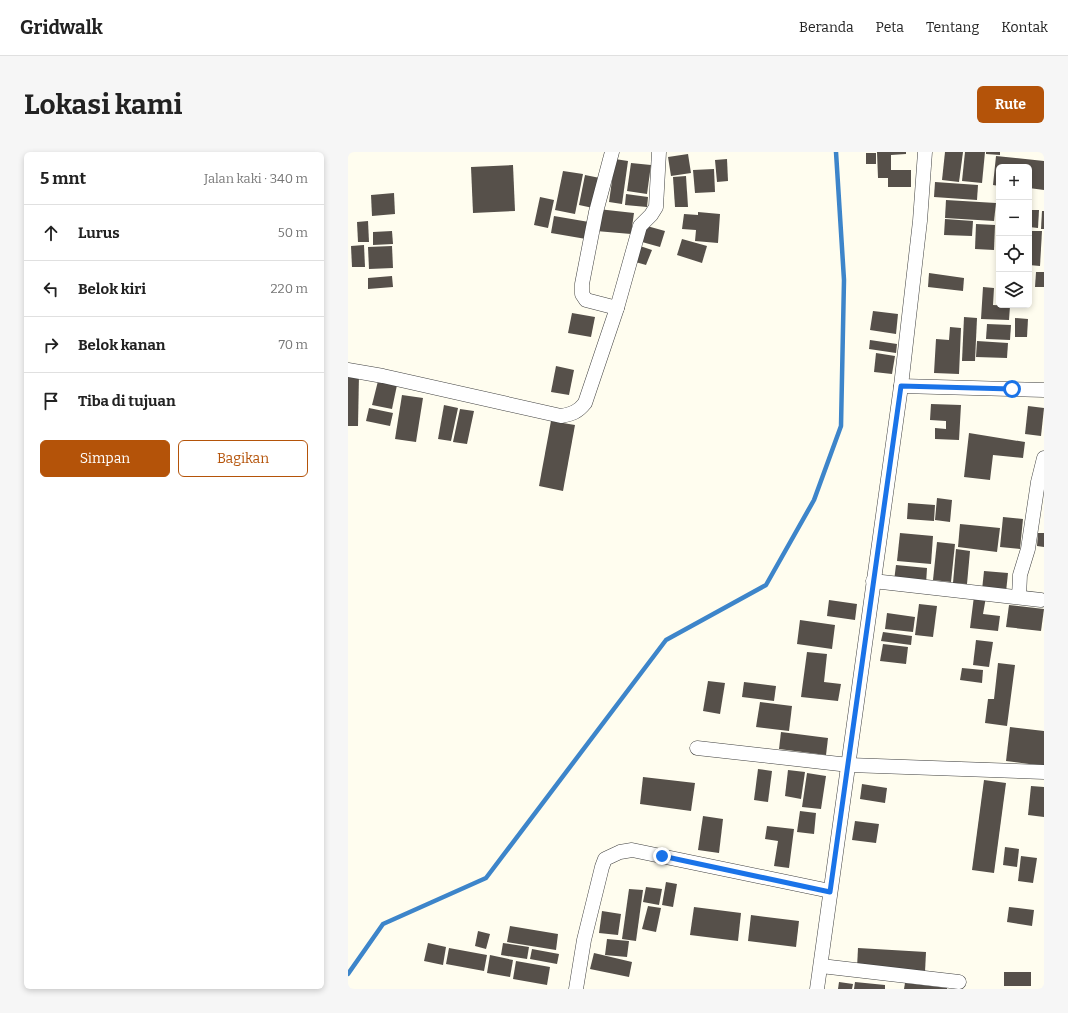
<!DOCTYPE html>
<html lang="id">
<meta charset="utf-8">
<style>
:root{--surface:#fff;--page:#f6f6f6;--text:#222;--muted:#767676;--line:#e0e0e0;--accent:#b45309}
body{margin:0;font-family:Bitter,serif;background:var(--page);color:var(--text)}
.controls{position:absolute;right:12px;top:12px;display:grid;overflow:hidden;border-radius:6px;box-shadow:0 2px 6px #0003}
.controls button{width:36px;height:36px;display:grid;place-items:center;padding:0;border:0;border-bottom:1px solid var(--line);background:var(--surface);color:var(--text);font:20px sans-serif}
.stop{position:absolute;width:12px;height:12px;margin:-9px;border:3px solid #1a73e8;border-radius:50%;background:#fff}
.stop.end{background:#1a73e8;border-color:#fff;box-shadow:0 1px 4px #0008}
.list{margin:0;padding:0;list-style:none}
h2{display:flex;justify-content:space-between;align-items:center;height:52px;margin:0;padding:0 16px;font-size:17px}
h2 small{font-size:13px;font-weight:400;color:var(--muted)}
.list li{display:grid;grid-template-columns:26px 1fr auto;gap:12px;align-items:center;box-sizing:border-box;height:56px;padding:0 16px;border-top:1px solid var(--line)}
.list b{display:block;font-size:15px;white-space:nowrap}
.list em{font-size:13px;font-style:normal;color:var(--muted)}
.actions{display:flex;gap:8px;padding:12px 16px}
.actions a{flex:1;padding:9px 0;border:1px solid var(--accent);border-radius:6px;text-align:center;font-size:14px;color:var(--accent)}
.actions .main{background:var(--accent);color:#fff}
.icon{flex:none;width:22px;height:22px;fill:none;stroke:currentColor;stroke-width:2;stroke-linecap:round;stroke-linejoin:round}
.map{position:relative;flex:none;width:696px;height:837px;overflow:hidden;border-radius:6px}
header{display:flex;align-items:center;gap:24px;box-sizing:border-box;height:56px;padding:0 20px;background:var(--surface);border-bottom:1px solid var(--line)}
header strong{font-size:19px}
nav{display:flex;gap:22px;margin-inline-start:auto;font-size:14px}
.intro{display:flex;align-items:center;justify-content:space-between;box-sizing:border-box;height:96px;padding:0 24px}
h1{margin:0;font-size:28px}
.button{padding:10px 18px;border-radius:6px;background:var(--accent);color:#fff;font-size:14px;font-weight:700}
main{display:flex;gap:24px;padding:0 24px}
aside{flex:1;background:var(--surface);border-radius:6px;box-shadow:0 2px 6px #0003}
.map>svg:first-child{display:block}
</style>
<header>
<strong>Gridwalk</strong>
<nav><a>Beranda</a><a>Peta</a><a>Tentang</a><a>Kontak</a></nav>
</header>
<div class="intro"><h1>Lokasi kami</h1><a class="button">Rute</a></div>
<main>
<aside>
<h2>5 mnt<small>Jalan kaki · 340 m</small></h2>
<ul class="list">
<li><svg class="icon" aria-label="ahead" viewBox="0 0 24 24"><path d="M12 20V5M6 11l6-6 6 6"/></svg><div><b>Lurus</b></div><em>50 m</em></li>
<li><svg class="icon" aria-label="left" viewBox="0 0 24 24"><path d="M17 20v-9H6M10 6l-5 5 5 5"/></svg><div><b>Belok kiri</b></div><em>220 m</em></li>
<li><svg class="icon" aria-label="right" viewBox="0 0 24 24"><path d="M7 20v-9h11M14 6l5 5-5 5"/></svg><div><b>Belok kanan</b></div><em>70 m</em></li>
<li><svg class="icon" aria-label="arrive" viewBox="0 0 24 24"><path d="M6 21V4h12l-3 4 3 4H6"/></svg><div><b>Tiba di tujuan</b></div></li>
</ul>
<div class="actions"><a class="main">Simpan</a><a>Bagikan</a></div>
</aside>
<div class="map">
<svg width="696" height="837" viewBox="0 0 696 837">
<rect width="100%" height="100%" fill="#fffdef"/>
<g fill="none" stroke-linecap="round" stroke-linejoin="round">
<path stroke="#3d85ca" stroke-width="4.5" d="M0,822L35,772L138,726L318,488L418,433L466,348L493,274L496,128L488,0"/>
</g>
<g fill="#56504a">
<path d="M529,0H558V2L543,3V18H563V35H540V26H530Z"/>
<path d="M597,0H615L611,30L594,28Z"/>
<path d="M617,0H637L634,31L614,29Z"/>
<path d="M638,0H652V3L638,2Z"/>
<rect x="518" y="1" width="10" height="11"/>
<path d="M340,2L343,21L323,24L320,5Z"/>
<path d="M648,4L696,9V38L681,36V15H651V34L645,33Z"/>
<path d="M267,7L280,9L274,52L261,50Z"/>
<path d="M379,7L380,29L369,30L367,8Z"/>
<path d="M283,11L303,13L299,42L279,39Z"/>
<path d="M165,13L167,59L125,61L123,15Z"/>
<path d="M366,17L367,40L347,41L345,18Z"/>
<path d="M215,19L235,22L227,62L207,58Z"/>
<path d="M237,23L252,26L245,56L231,53Z"/>
<path d="M338,24L340,55H327L325,25Z"/>
<path d="M587,30L630,33L629,48L586,45Z"/>
<path d="M46,41L47,62L24,64L23,43Z"/>
<path d="M278,42L300,45L299,55L277,53Z"/>
<path d="M192,45L206,48L200,76L186,73Z"/>
<path d="M598,48L648,51L646,69L597,66Z"/>
<path d="M250,57L286,61L283,82L248,79Z"/>
<path d="M681,58H691L690,76L681,75Z"/>
<path d="M694,59H696V77H693Z"/>
<path d="M350,60L372,62L370,91L347,89L348,78L334,77L336,62L350,63Z"/>
<path d="M206,64L241,70L238,87L203,81Z"/>
<path d="M597,67L625,69L624,84L596,83Z"/>
<path d="M20,69L21,90H10L9,70Z"/>
<path d="M628,72L647,73L646,98L627,97Z"/>
<path d="M299,74L317,79L312,95L294,90Z"/>
<path d="M44,79L45,92L25,93V80Z"/>
<path d="M681,79H694L692,114L681,113Z"/>
<path d="M334,87L359,94L354,111L329,103Z"/>
<path d="M16,93L17,115H4L3,94Z"/>
<path d="M289,93L304,98L298,113L284,109Z"/>
<path d="M44,94L45,116L21,117L20,95Z"/>
<path d="M688,120H696V135H687Z"/>
<path d="M581,121L616,126L615,139L580,135Z"/>
<path d="M44,124L45,135L20,137V126Z"/>
<path d="M635,135L646,136L645,153L662,154L661,168L633,167Z"/>
<path d="M525,159L550,162L548,182L522,178Z"/>
<path d="M224,161L247,165L243,185L220,181Z"/>
<path d="M616,165L629,166L627,209H614Z"/>
<path d="M667,166L680,167L679,185H667Z"/>
<path d="M639,172L663,173L662,188L638,187Z"/>
<path d="M602,175L613,176L611,222L586,221L588,187L601,188Z"/>
<path d="M522,188L549,192L548,201L521,197Z"/>
<path d="M629,189L660,191L659,206L628,205Z"/>
<path d="M528,201L547,204L544,222L526,220Z"/>
<path d="M208,214L226,218L221,243L203,240Z"/>
<path d="M0,222H11L10,274H0Z"/>
<path d="M30,229L49,233L44,257L24,253Z"/>
<path d="M54,243L75,246L68,290L47,287Z"/>
<path d="M583,252L613,253L611,288L587,287V276L598,277V269L582,268Z"/>
<path d="M96,253L110,256L103,289L90,287Z"/>
<path d="M680,254L696,256L693,284L677,282Z"/>
<path d="M21,256L45,261L42,274L18,269Z"/>
<path d="M112,257L126,259L119,292L105,290Z"/>
<path d="M203,269L227,273L215,339L191,334Z"/>
<path d="M621,281L677,290L675,306L645,303L642,328L616,325Z"/>
<path d="M589,346L604,348L602,370L587,368Z"/>
<path d="M560,351L587,353L586,369L559,367Z"/>
<path d="M655,365L675,367L672,397L652,395Z"/>
<path d="M612,372L652,376L649,400L610,395Z"/>
<path d="M552,381L585,384L583,412L549,409Z"/>
<path d="M690,381H696V395L689,394Z"/>
<path d="M589,390L607,392L603,430L585,428Z"/>
<path d="M608,397L622,399L619,432L605,431Z"/>
<path d="M548,413L579,416L578,432L546,429Z"/>
<path d="M636,419L660,421L658,440L634,438Z"/>
<path d="M626,444L638,445L635,462L652,464L650,479L622,476Z"/>
<path d="M481,448L509,452L507,468L479,464Z"/>
<path d="M571,452L589,454L585,485L567,483Z"/>
<path d="M661,453L696,457L693,479L658,475Z"/>
<path d="M539,461L567,465L565,480L537,477Z"/>
<path d="M452,468L487,473L484,497L449,492Z"/>
<path d="M535,480L564,484L563,493L533,489Z"/>
<path d="M628,488L645,490L641,515L625,513Z"/>
<path d="M535,492L560,495L558,512L532,509Z"/>
<path d="M459,500L479,502L476,530L493,532L490,549L453,545Z"/>
<path d="M650,511L667,513L659,574L637,571L640,547H646Z"/>
<path d="M614,516L635,518L634,531L612,528Z"/>
<path d="M360,529L377,531L372,562L355,559Z"/>
<path d="M396,530L428,534L426,549L394,545Z"/>
<path d="M412,550L444,554L441,579L408,575Z"/>
<path d="M662,575L696,579V614L658,609Z"/>
<path d="M433,580L480,586L478,603L431,597Z"/>
<path d="M410,617L424,619L420,650L406,648Z"/>
<path d="M440,618L457,620L453,647L437,644Z"/>
<path d="M459,621L478,624L473,657L454,655Z"/>
<path d="M295,625L347,631L343,659L292,652Z"/>
<path d="M636,628L658,631L646,721L624,718Z"/>
<path d="M514,632L539,636L537,651L512,647Z"/>
<path d="M683,634L696,635V665L680,663Z"/>
<path d="M452,659L468,661L466,682L449,680Z"/>
<path d="M355,664L375,667L371,701L350,698Z"/>
<path d="M507,669L531,672L528,691L504,688Z"/>
<path d="M419,674L446,677L441,716L426,714L430,689L417,687Z"/>
<path d="M657,695L671,697L669,715L655,713Z"/>
<path d="M673,704L689,706L685,731L670,729Z"/>
<path d="M318,730L329,732L325,755L314,753Z"/>
<path d="M298,735L314,737L311,753L295,750Z"/>
<path d="M281,737L295,738L288,789L274,787Z"/>
<path d="M300,754L313,756L308,780L294,777Z"/>
<path d="M346,755L393,761L390,789L342,783Z"/>
<path d="M661,755L686,758L684,774L659,770Z"/>
<path d="M254,759L273,762L270,783L251,781Z"/>
<path d="M403,763L451,769L448,795L400,789Z"/>
<path d="M162,774L210,782L208,798L159,790Z"/>
<path d="M130,779L142,782L138,797L127,794Z"/>
<path d="M259,787L281,789L279,805L257,803Z"/>
<path d="M80,791L98,795L95,813L76,809Z"/>
<path d="M155,791L181,795L179,807L153,803Z"/>
<path d="M101,796L139,803L136,819L98,812Z"/>
<path d="M510,796L578,800L577,820L509,816Z"/>
<path d="M184,797L211,802L209,812L182,807Z"/>
<path d="M246,801L284,810L281,825L242,817Z"/>
<path d="M142,803L165,808L162,825L139,821Z"/>
<path d="M168,809L202,815L199,833L165,827Z"/>
<rect x="656" y="820" width="27" height="14"/>
<path d="M491,830L505,832L504,837H490Z"/>
<path d="M507,830L537,833V837H506Z"/>
<path d="M557,831L599,836V837H556Z"/>
</g>
<g fill="none" stroke-linecap="round" stroke-linejoin="round">
<g stroke="#414141" stroke-width="15">
<g id="street">
<path d="M264,0L248,60L234,132V142L238,148L269,156"/>
<path d="M0,218L35,224L213,264C224,262 230,260 237,251L269,156L292,74L303,63L308,55L311,0"/>
<path d="M553,234L696,238"/>
<path d="M525,429L693,448"/>
<path d="M671,445L672,423L680,397L690,330L696,306"/>
<path d="M349,596L501,613L696,620"/>
<path d="M473,814L611,830"/>
<path d="M228,837L236,788L254,715L257,707L272,700L284,698L482,739"/>
<path d="M469,837L553,234L572,69L577,0"/>
</g>
</g>
<use href="#street" stroke="#fff" stroke-width="14"/>
</g>
<g fill="none" stroke-linecap="round" stroke-linejoin="round">
<path stroke="#1a73e8" stroke-width="5" d="M314,704L482,740L553,234L664,237"/>
</g>
</svg>
<div class="controls">
<button>+</button>
<button>−</button>
<button><svg class="icon" aria-label="locate" viewBox="0 0 24 24"><circle cx="12" cy="12" r="6"/><path d="M12 2v4M12 18v4M2 12h4M18 12h4"/></svg></button>
<button><svg class="icon" aria-label="layers" viewBox="0 0 24 24"><path d="M12 4l9 5-9 5-9-5zM3 14l9 5 9-5"/></svg></button>
</div>
<div class="stop" style="left:664px;top:237px"></div>
<div class="stop end" style="left:314px;top:704px"></div>
</div>
</main>
